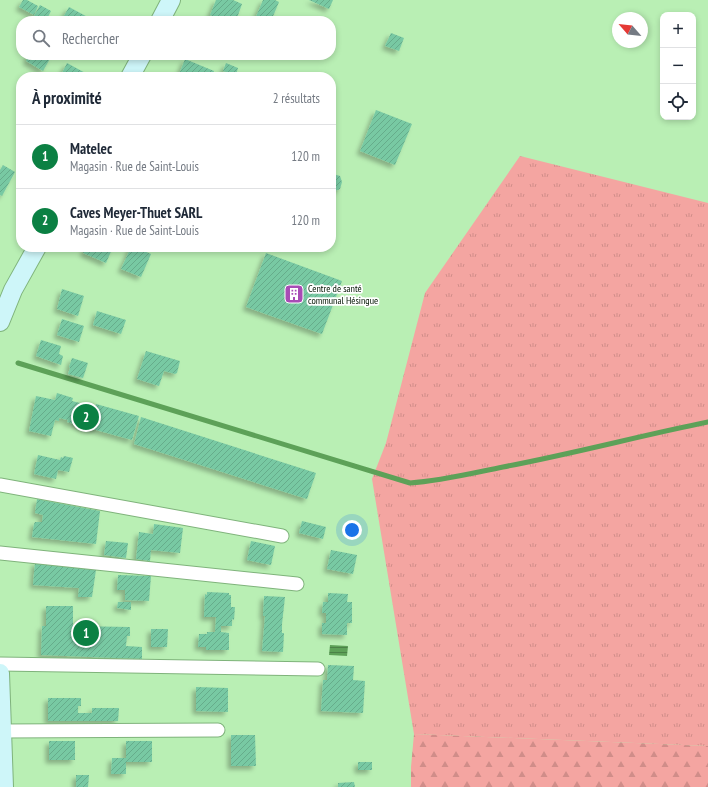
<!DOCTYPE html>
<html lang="fr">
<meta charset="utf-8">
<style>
:root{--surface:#fff;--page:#f6f6f7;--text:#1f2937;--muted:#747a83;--line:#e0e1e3;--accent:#0b8043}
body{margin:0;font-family:"PT Sans Narrow",sans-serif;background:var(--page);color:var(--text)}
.controls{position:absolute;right:12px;top:12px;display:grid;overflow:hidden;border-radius:8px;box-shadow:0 2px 6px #0003}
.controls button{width:36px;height:36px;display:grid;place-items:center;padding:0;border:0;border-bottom:1px solid var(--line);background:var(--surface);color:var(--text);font:20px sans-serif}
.compass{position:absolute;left:612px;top:12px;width:36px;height:36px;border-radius:50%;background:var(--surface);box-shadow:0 2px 6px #0003;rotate:298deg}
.you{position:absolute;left:352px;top:530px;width:14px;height:14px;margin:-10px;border:3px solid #fff;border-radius:50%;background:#1a73e8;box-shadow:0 0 0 6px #1a73e833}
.badge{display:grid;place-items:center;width:26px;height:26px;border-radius:50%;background:var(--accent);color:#fff;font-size:13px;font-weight:700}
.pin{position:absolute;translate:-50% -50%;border:2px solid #fff;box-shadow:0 1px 4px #0006}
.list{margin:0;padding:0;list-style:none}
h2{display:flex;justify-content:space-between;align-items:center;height:52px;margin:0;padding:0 16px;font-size:17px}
h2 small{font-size:13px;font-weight:400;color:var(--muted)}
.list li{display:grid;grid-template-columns:26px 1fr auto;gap:12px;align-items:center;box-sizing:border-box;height:64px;padding:0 16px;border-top:1px solid var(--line)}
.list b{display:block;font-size:15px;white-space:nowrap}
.list p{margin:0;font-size:13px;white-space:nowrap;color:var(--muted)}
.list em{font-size:13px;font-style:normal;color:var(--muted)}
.icon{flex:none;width:22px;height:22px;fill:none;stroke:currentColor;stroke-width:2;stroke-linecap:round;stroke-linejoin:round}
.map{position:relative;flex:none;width:708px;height:787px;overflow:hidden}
.search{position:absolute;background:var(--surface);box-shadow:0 2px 6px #0003;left:16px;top:16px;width:320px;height:44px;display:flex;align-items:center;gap:10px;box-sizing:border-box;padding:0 14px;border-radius:16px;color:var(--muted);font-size:15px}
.panel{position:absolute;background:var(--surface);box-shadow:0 2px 6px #0003;left:16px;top:72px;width:320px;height:180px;border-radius:16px}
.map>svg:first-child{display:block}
</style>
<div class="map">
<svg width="708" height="787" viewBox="0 0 708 787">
<defs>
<pattern id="grass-tufts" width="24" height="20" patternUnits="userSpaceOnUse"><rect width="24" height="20" fill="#f4a5a1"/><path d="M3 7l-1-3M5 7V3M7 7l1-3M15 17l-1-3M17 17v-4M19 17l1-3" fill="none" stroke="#d08d89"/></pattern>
<pattern id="forest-firs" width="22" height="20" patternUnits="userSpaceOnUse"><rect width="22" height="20" fill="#f4a5a1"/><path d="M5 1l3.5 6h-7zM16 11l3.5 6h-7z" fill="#d08d89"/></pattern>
<pattern id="water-rules" width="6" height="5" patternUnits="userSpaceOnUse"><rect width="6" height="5" fill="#5da158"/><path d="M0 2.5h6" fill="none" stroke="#4b8247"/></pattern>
<pattern id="building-hatch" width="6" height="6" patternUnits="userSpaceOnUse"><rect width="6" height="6" fill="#78c9a3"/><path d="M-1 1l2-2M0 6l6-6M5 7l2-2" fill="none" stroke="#66ac8b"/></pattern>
<filter id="shadow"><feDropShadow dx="-3.5" dy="3.5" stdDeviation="2" flood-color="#0004"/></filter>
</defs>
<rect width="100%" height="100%" fill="#b9efb4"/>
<path fill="url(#grass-tufts)" d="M520,156L708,203V746L414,734L372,479L386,443L425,293Z"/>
<path fill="url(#forest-firs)" d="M414,734L708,746V787H411V767Z"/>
<path fill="url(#water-rules)" d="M330,645L348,646L347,656L329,655Z"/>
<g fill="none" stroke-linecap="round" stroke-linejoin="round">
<path stroke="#5da158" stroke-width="5" d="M18,363L410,483C441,481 473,473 503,467C572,454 639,436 708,422"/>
</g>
<g fill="url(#building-hatch)" filter="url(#shadow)">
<path d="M23,0H27L38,6L34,15L19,7Z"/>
<path d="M216,0H233L242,4L237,18L238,19L237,21H225L210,15Z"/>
<path d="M263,0H275L279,2L271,21H259L255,19Z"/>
<path d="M309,0H333L329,9Z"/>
<path d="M40,5L51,11L46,21H39L33,18Z"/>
<path d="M69,7L95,21H61Z"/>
<path d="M391,33L404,38L399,51L385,46Z"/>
<path d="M29,55H46L51,57L43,71L26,61Z"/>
<path d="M185,59L214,71L212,77H178Z"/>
<path d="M67,63L89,75L87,77H60Z"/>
<path d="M226,63L238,68L236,75L223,71Z"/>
<path d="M376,110L412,124L395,165L360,151Z"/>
<path d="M3,165L15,172L2,196L0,195V170Z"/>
<path d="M331,167L335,169L333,174L340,176L342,182L340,189L335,191L331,201Z"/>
<path d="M86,247H113L106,263L83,253Z"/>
<path d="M131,247H135L151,254L141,277L121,269Z"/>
<path d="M266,253L342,281L322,334L246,307Z"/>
<path d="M62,289L84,296L78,316L57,309Z"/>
<path d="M97,311L126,320L121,334L93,325Z"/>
<path d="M62,319L84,326L79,342L57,335Z"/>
<path d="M41,340L61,346L59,354L63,356L61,365L36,356Z"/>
<path d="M146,351L180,361L177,373L175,374L164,371L159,386L137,379Z"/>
<path d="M72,358L88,363L83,378L68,374L70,368L69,367Z"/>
<path d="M57,393L73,398L72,401L95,407L96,404L139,416L132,440L67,422L68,420L59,418V421L55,420L51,436L29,431L36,396L55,400Z"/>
<path d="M141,417L316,473L307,499L134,444Z"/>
<path d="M38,455L60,460L61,457L63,458L64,456L73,458L69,472L58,470L56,479L34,474Z"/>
<path d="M37,499L100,511L96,544L32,537L34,524L35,522H42L43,515L35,513Z"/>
<path d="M302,521L326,527L323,539L299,533Z"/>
<path d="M154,524L183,528L180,553L151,550L150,561L136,559L139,532L153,534Z"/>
<path d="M106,541L128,543L126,558L104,555Z"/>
<path d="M251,541L275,546L271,565L247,560Z"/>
<path d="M331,550L357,555L353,574L327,569Z"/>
<path d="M35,562L96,570L92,597H78L79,588L33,585Z"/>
<path d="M118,575L151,576L149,601L125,600V590H117Z"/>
<path d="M207,592L229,593V595H231V607H235L234,620L232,619V626H221V632L229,633V650H206V647H198L199,634H207V632H215L216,617H204L205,594L207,595Z"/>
<path d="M328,593L348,594L347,602H352V623H347V635L322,634V623H326V613H322L323,602H328Z"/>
<path d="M264,596L285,597L282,624V633H284L283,652L262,651L265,616H263Z"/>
<path d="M118,602H131V610L117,608Z"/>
<path d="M46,606H73V626L130,627V636H127L126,646L142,647V659L41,655L42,626H46Z"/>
<path d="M151,629H168L167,647H151Z"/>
<path d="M328,665L354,666L353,680L365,681L363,713L321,711L323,680H327Z"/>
<path d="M196,687L228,688V712L196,711Z"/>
<path d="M48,698H81V706H78V713H92V708H119L118,721H48Z"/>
<path d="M231,735H255L256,766H231Z"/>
<rect x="49" y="741" width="26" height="19"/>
<path d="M126,741H152V762H126V774H111L112,758H126Z"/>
<rect x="358" y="762" width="14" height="8"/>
<path d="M76,775H89L88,787H76Z"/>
<path d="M354,782L355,787H338V783Z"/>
</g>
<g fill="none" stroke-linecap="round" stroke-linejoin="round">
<g stroke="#7fb37b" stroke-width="15">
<g id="street">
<path d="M0,485L282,536"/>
<path d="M0,553L297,584"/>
<path d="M0,664L318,669"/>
<path d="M2,731L218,730"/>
</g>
</g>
<g stroke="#7fb37b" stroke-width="20">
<g id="secondary">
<path d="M160,21L171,0"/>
<path d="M130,77L142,55"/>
<path d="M0,322L13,290L37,247"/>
<path d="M0,673L4,787"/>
</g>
</g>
<use href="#street" stroke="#fff" stroke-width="13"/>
<use href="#secondary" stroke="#cef6f9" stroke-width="18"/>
</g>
<defs>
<g id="building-square" transform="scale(1)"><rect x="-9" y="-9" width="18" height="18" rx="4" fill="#a84bb5" stroke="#fff"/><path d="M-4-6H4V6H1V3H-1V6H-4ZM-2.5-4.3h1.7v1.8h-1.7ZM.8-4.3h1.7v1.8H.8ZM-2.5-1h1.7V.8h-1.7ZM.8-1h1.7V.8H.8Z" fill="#fff"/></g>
</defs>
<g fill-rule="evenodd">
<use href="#building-square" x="294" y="294"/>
</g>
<g text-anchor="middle" stroke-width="3.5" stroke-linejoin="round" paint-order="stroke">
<g font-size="10" fill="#021402" stroke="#fff" text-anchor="start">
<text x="308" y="292">Centre de santé<tspan x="308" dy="12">communal Hésingue</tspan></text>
</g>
</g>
</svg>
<div class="controls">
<button>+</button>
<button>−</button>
<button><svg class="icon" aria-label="locate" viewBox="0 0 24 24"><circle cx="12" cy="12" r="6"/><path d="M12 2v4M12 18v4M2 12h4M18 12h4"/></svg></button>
</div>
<svg class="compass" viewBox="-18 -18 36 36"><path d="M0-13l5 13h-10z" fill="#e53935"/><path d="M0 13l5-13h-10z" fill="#747a83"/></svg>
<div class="you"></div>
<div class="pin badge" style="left:86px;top:633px">1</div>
<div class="pin badge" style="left:86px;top:417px">2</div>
<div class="search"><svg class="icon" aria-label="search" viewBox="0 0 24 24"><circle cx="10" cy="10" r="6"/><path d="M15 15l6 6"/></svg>Rechercher</div>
<section class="panel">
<h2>À proximité<small>2 résultats</small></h2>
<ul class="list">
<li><span class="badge">1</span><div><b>Matelec</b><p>Magasin · Rue de Saint-Louis</p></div><em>120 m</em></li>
<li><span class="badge">2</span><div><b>Caves Meyer-Thuet SARL</b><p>Magasin · Rue de Saint-Louis</p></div><em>120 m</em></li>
</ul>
</section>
</div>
